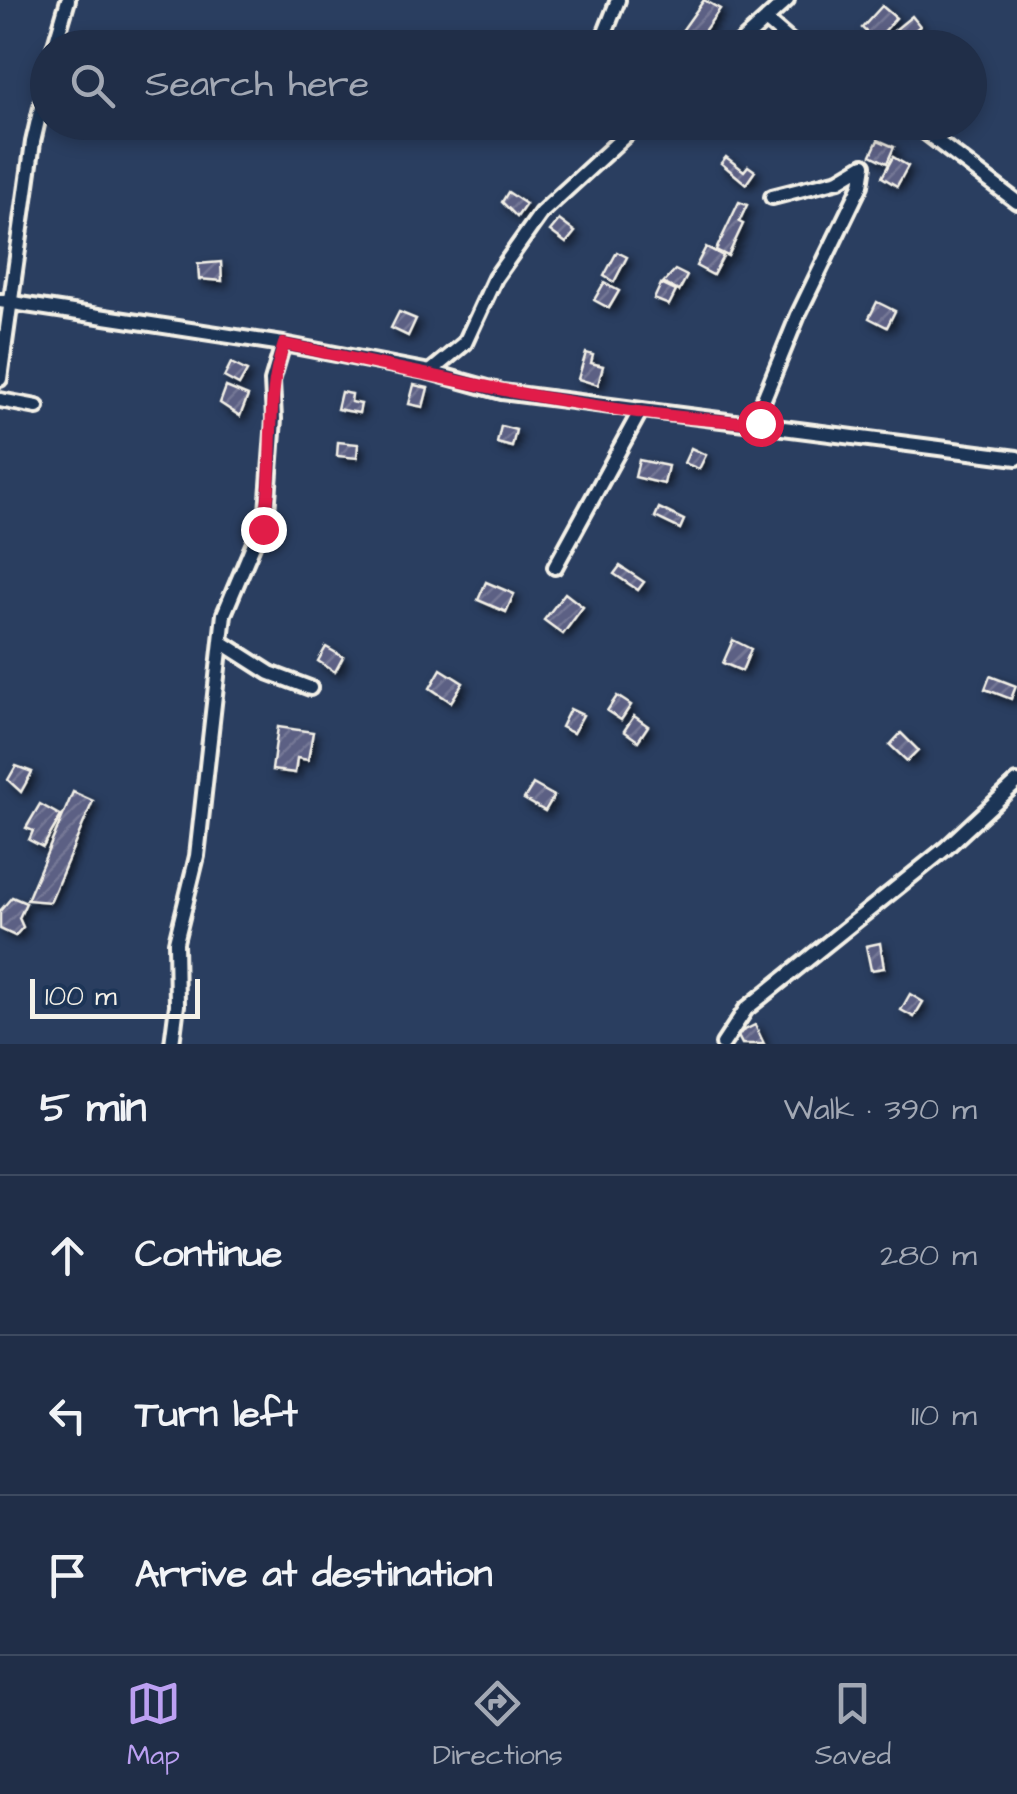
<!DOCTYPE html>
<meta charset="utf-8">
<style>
:root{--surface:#202e48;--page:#28364f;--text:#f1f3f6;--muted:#a2a8b4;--line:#3d4a60;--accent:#bca0f2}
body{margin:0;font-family:"Architects Daughter",sans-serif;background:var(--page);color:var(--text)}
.scale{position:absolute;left:30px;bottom:25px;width:170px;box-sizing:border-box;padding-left:10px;border:5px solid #f4f1e8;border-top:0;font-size:28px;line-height:35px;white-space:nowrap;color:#f4f1e8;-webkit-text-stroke:8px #1d3557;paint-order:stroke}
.stop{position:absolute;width:30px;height:30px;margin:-22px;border:8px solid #e11d48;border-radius:50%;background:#fff}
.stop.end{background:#e11d48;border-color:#fff;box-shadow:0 2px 10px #0008}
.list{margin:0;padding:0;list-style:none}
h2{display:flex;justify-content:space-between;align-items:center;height:130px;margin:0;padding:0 40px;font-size:42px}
h2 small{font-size:32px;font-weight:400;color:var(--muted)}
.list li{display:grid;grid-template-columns:65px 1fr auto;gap:30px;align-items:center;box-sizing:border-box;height:160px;padding:0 40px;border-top:2px solid var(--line)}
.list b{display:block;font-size:38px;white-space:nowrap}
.list em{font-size:32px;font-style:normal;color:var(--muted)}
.icon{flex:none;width:55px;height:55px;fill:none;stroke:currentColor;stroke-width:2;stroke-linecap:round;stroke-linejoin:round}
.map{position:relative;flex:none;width:1017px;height:1044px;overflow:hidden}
.search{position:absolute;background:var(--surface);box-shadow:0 5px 15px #0003;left:30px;right:30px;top:30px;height:110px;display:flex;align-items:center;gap:25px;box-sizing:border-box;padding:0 35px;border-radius:55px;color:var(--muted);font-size:38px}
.sheet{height:610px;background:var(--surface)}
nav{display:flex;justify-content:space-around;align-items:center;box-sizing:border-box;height:140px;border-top:2px solid var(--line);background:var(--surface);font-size:28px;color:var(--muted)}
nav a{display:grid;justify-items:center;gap:5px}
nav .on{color:var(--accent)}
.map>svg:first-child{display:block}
</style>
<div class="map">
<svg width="1017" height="1044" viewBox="0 0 1017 1044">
<defs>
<pattern id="building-hatch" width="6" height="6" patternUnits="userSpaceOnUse" patternTransform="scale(2.5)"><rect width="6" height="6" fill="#5c6084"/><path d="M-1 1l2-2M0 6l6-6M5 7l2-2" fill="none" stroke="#747795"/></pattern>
<filter id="shadow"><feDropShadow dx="4.5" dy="4.5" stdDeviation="5" flood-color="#0009"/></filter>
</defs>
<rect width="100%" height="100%" fill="#2a3e60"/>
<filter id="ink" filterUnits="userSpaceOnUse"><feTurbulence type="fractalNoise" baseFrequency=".01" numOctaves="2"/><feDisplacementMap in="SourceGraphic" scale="20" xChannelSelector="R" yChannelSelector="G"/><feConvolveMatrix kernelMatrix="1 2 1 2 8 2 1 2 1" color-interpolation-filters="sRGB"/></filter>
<g filter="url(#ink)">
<g fill="url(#building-hatch)" stroke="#f4f1e8" stroke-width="2.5" filter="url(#shadow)">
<path d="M704,0L720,9L692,48H682L674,42Z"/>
<path d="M882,6L896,18L876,41L862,28Z"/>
<path d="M912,16L920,26L898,45L889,35Z"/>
<path d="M878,140L894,147L887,163L871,155Z"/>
<path d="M726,157L744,171L748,166L755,171L746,184L721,163Z"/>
<path d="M893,157L908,166L897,186L882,177Z"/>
<path d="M508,192L526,204L517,217L502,202Z"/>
<path d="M739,202L747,205L739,222L743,224L728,256L716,250Z"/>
<path d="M559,220L575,232L566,243L550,231Z"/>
<path d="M706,247L723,256L713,275L696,266Z"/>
<path d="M617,252L627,257L614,282L604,276Z"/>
<path d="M221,262L222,281L199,279L198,264Z"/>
<path d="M675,270L687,276L679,291L663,283Z"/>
<path d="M604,283L619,291L609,308L594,300Z"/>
<path d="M661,284L676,291L669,305L654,299Z"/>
<path d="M877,302L895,311L887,327L869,318Z"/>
<path d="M399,312L416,319L408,336L391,328Z"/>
<path d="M586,353L593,355L591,363L603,366L598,385L578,379Z"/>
<path d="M231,363L247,371L239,385L224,377Z"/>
<path d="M414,385L428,388L423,407L409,404Z"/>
<path d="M226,387L248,396L240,416L220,403Z"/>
<path d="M341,392L352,394L351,402L361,404L359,413L337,409Z"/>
<path d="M501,426L516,430L512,447L497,443Z"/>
<path d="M338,442L358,444L357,458L337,456Z"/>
<path d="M691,448L706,455L699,469L684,463Z"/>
<path d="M639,460L668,466L664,484L635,477Z"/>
<path d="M659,508L684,520L680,529L655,517Z"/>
<path d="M620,566L644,582L638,590L614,574Z"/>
<path d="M486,582L514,594L506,612L478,600Z"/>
<path d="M565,593L583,607L563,634L544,620Z"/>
<path d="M733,640L751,649L742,671L723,663Z"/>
<path d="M326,647L343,657L335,672L318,661Z"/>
<path d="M441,669L463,683L451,702L430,688Z"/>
<path d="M990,676L1016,686L1011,699L985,689Z"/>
<path d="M617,696L631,705L621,720L607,711Z"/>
<path d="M570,709L583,715L573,733L561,727Z"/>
<path d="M634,716L648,726L638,741L624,731Z"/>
<path d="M278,727L313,732L308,760L297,758L295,773L272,770Z"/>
<path d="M901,733L918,750L907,761L890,745Z"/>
<path d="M16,766L32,772L21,792L8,780Z"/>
<path d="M533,784L554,796L545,811L524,799Z"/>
<path d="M73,792L93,801L50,902L27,900Z"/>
<path d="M40,804L61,816L43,847L29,840L33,831L26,828Z"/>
<path d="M12,897L26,903L19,918L23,927L15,936L0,929V911Z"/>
<path d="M880,943L884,968L871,970L866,946Z"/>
<path d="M910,994L923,1002L914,1017L901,1010Z"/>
<path d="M755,1025L764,1044H742L737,1034Z"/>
</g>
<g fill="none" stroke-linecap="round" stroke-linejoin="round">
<g stroke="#f4f1e8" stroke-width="20">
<g id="minor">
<path d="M768,22L798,48"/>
<path d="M54,48L68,0"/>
<path d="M599,48L618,0"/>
<path d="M735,48L787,0"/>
<path d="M912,122L1017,202"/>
<path d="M0,301L283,344L430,372L465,343L495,278L541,213L640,122"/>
<path d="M430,372L502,392L1017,458"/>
<path d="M0,379L33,142L48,77"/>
<path d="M0,400L37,407"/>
<path d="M754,423L798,315L861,185L864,165L839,180L772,197"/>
<path d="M555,567L641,410"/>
<path d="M223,643L270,673L310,688"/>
<path d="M172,1044L177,1005L176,942L197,856L224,614L267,512L274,419L272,381L283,344"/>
<path d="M723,1044L746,1009L946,848L1017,782"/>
</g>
</g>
<use href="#minor" stroke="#1d3557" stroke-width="12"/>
</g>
</g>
<g fill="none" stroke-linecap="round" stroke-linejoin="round" filter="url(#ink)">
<path stroke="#e11d48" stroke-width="12" d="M263,529C277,468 263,403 284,344C439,377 600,416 760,423"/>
</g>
</svg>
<div class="scale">100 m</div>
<div class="stop" style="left:760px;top:423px"></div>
<div class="stop end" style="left:263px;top:529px"></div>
<div class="search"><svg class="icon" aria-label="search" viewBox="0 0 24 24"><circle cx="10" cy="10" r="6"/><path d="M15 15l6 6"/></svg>Search here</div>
</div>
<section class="sheet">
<h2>5 min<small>Walk · 390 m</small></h2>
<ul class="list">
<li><svg class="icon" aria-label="ahead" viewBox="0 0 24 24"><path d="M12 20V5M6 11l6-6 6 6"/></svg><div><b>Continue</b></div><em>280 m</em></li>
<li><svg class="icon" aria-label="left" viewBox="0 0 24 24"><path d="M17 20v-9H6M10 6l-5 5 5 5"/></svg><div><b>Turn left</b></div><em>110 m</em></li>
<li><svg class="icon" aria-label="arrive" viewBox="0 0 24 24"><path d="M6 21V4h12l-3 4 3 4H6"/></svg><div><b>Arrive at destination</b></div></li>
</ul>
</section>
<nav>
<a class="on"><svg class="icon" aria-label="map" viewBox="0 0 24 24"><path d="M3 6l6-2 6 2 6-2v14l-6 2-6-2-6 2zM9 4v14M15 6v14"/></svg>Map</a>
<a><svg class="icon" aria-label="directions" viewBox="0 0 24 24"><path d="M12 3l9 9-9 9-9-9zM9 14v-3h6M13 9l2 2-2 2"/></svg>Directions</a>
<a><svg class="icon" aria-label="saved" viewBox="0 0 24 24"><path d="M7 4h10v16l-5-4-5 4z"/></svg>Saved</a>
</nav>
